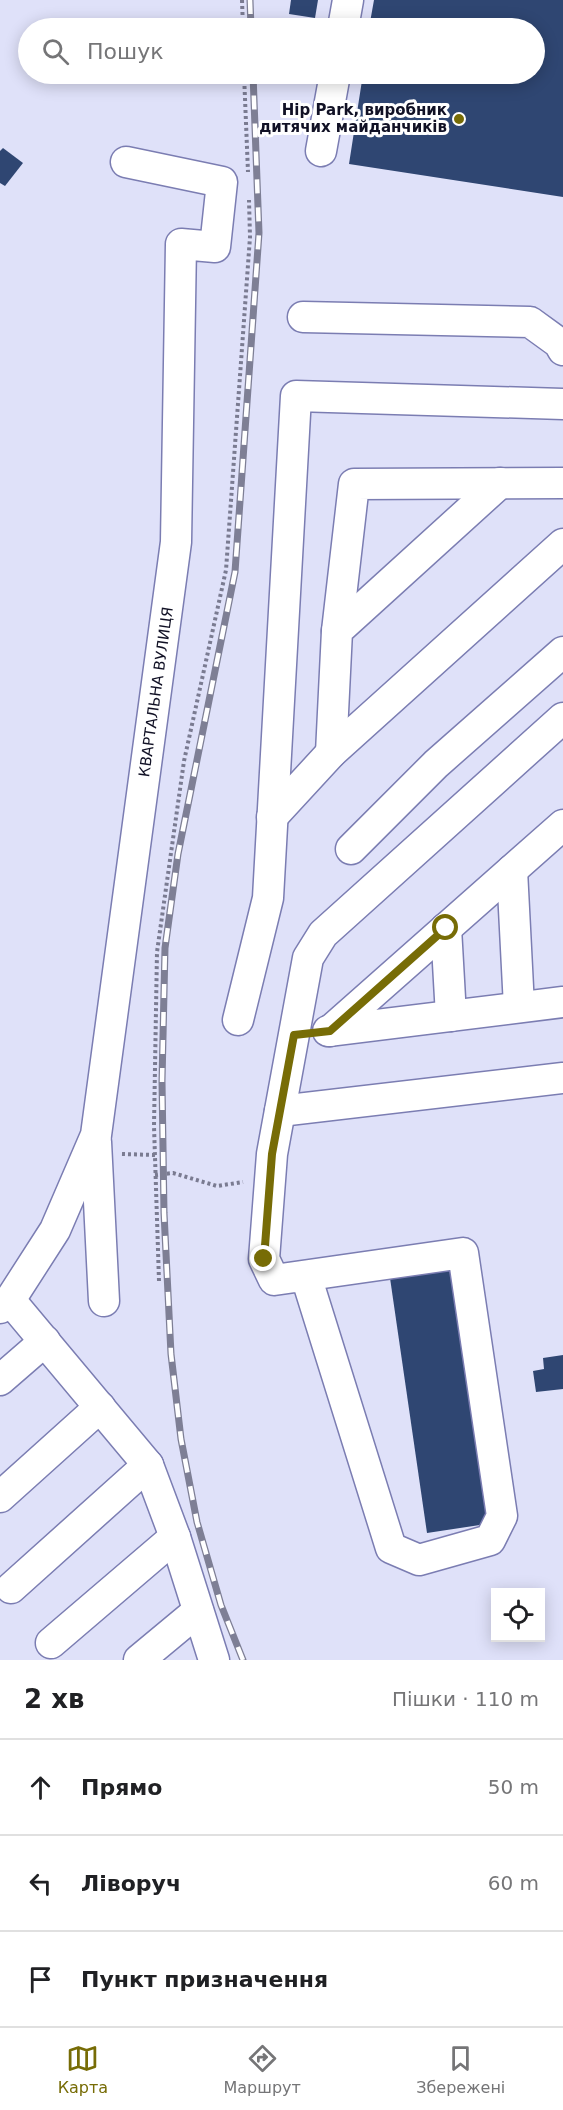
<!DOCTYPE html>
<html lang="uk">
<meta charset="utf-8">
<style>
:root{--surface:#fff;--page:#f6f6f6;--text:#202124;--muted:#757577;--line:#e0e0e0;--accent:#776c06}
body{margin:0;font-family:"DejaVu Sans",sans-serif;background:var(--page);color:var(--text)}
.controls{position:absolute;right:18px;bottom:18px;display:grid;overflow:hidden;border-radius:0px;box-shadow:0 3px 15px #0003}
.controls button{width:54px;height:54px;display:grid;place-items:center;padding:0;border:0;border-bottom:2px solid var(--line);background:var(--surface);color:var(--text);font:30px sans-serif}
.stop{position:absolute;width:18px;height:18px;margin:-14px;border:4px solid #776c06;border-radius:50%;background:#fff}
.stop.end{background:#776c06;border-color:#fff;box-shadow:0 2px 6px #0008}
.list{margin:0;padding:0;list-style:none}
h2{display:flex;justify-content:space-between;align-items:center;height:78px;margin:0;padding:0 24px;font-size:26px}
h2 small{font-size:20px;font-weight:400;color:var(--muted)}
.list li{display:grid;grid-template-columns:39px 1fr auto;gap:18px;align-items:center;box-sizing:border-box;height:96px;padding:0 24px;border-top:2px solid var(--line)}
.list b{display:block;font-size:22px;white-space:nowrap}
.list em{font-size:20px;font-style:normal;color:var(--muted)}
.icon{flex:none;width:33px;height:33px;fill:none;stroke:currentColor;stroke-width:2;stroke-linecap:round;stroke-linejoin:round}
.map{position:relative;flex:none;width:563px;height:1660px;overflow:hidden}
.search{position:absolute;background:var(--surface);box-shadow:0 3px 15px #0003;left:18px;right:18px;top:18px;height:66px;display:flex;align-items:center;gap:15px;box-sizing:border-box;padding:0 21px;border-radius:33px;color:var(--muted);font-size:22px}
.sheet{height:366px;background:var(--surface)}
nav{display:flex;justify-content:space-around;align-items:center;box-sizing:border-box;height:84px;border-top:2px solid var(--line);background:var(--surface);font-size:16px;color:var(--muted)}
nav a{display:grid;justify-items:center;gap:3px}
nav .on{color:var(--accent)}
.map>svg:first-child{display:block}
</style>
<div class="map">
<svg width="563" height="1660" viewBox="0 0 563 1660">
<rect width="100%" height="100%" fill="#dfe1f9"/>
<g fill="#2f4672">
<path d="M291,0H318L315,18L289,14Z"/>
<path d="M374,0H563V197L349,164L363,74H534V28H369Z"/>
<path d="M3,148L23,163L5,186L0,183V151Z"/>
<path d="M456,1268L493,1523L427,1533L390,1278Z"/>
<path d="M563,1355V1389L536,1392L533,1371L544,1369L543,1358Z"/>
</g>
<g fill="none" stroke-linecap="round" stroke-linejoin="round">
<g stroke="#7b7db2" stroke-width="33">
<g id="minor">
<path d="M343,28L348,0"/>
<path d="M321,151L335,74"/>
<path d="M303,317L530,322L559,343L563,350"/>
<path d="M337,631L354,484L563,483"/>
<path d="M331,753L337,631L500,483"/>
<path d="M272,817L331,753L563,544"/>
<path d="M351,849L436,764L563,652"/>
<path d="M512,870L519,1007"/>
<path d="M446,928L451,1016"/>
<path d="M238,1020L268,898L296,396L563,404"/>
<path d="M328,1031L563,1002"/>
<path d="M330,1031L563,825"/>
<path d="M280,1111L563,1078"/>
<path d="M96,1142L104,1301"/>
<path d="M306,1276L391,1548L419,1560L490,1540L502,1516L463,1253L274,1280L264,1259L272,1154L308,958L323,934L563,718"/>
<path d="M10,1300L148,1465L175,1537L214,1660"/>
<path d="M0,1308L10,1300L55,1230L96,1135L176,542L181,244L215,247L222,182L126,162"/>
<path d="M0,1380L45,1341"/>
<path d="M0,1497L100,1407"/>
<path d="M11,1588L148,1465"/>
<path d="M51,1643L175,1537"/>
<path d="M139,1660L198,1611"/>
</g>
</g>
<g stroke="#7a7b91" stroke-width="4" stroke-dasharray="3 3" stroke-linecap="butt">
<path d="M242,0L243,28"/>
<path d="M244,74L248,172"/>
<path d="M122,1154L155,1155"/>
<path d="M155,1175L173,1173L217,1186L243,1182"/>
<path d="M159,1281L154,1126L157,952L184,761L226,570L250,237L249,200"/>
</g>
<use href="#minor" stroke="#fff" stroke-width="30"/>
<g stroke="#7e7f95" stroke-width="7">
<g id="rail">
<path d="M250,0L251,28"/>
<path d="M243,1660L221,1605L197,1522L181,1439L171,1354L164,1213L162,1081L165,948L178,854L235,572L259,233L253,74"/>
</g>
</g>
<use href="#rail" stroke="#fff" stroke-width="4.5" stroke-dasharray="14" stroke-linecap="butt"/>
</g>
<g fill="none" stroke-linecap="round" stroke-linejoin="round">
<path stroke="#776c06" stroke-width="8" d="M264,1259L272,1154L294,1035L330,1031L446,928"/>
</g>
<circle fill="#776c06" stroke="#fff" stroke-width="2" cx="459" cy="119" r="6"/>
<g text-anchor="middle" stroke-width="6" stroke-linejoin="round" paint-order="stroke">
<g font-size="15" font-weight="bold" fill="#111125" stroke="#fff" text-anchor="end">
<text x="447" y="115">Hip Park, виробник<tspan x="447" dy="17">дитячих майданчиків</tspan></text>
</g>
<g font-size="15" fill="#111125" stroke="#fff">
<text transform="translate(156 692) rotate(-82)" y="5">КВАРТАЛЬНА ВУЛИЦЯ</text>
</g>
</g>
</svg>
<div class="controls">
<button><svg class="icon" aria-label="locate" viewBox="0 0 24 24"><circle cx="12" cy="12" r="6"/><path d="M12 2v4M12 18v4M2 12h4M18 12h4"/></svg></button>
</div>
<div class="stop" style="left:446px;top:928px"></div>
<div class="stop end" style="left:264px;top:1259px"></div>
<div class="search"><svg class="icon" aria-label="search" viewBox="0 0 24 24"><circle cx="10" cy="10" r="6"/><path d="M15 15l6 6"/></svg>Пошук</div>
</div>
<section class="sheet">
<h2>2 хв<small>Пішки · 110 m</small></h2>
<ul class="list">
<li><svg class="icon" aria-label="ahead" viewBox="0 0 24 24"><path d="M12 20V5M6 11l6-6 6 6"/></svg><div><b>Прямо</b></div><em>50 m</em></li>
<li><svg class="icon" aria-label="left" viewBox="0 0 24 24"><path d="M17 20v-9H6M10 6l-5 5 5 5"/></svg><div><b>Ліворуч</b></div><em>60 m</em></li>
<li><svg class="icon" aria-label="arrive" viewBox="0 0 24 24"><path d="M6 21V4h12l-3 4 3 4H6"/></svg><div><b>Пункт призначення</b></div></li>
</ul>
</section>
<nav>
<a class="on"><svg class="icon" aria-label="map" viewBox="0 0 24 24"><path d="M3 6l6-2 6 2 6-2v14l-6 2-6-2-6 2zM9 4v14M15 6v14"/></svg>Карта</a>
<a><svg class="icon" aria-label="directions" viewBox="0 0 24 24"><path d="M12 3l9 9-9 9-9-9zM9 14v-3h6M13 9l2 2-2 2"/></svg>Маршрут</a>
<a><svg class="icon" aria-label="saved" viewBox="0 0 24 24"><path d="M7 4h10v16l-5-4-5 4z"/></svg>Збережені</a>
</nav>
